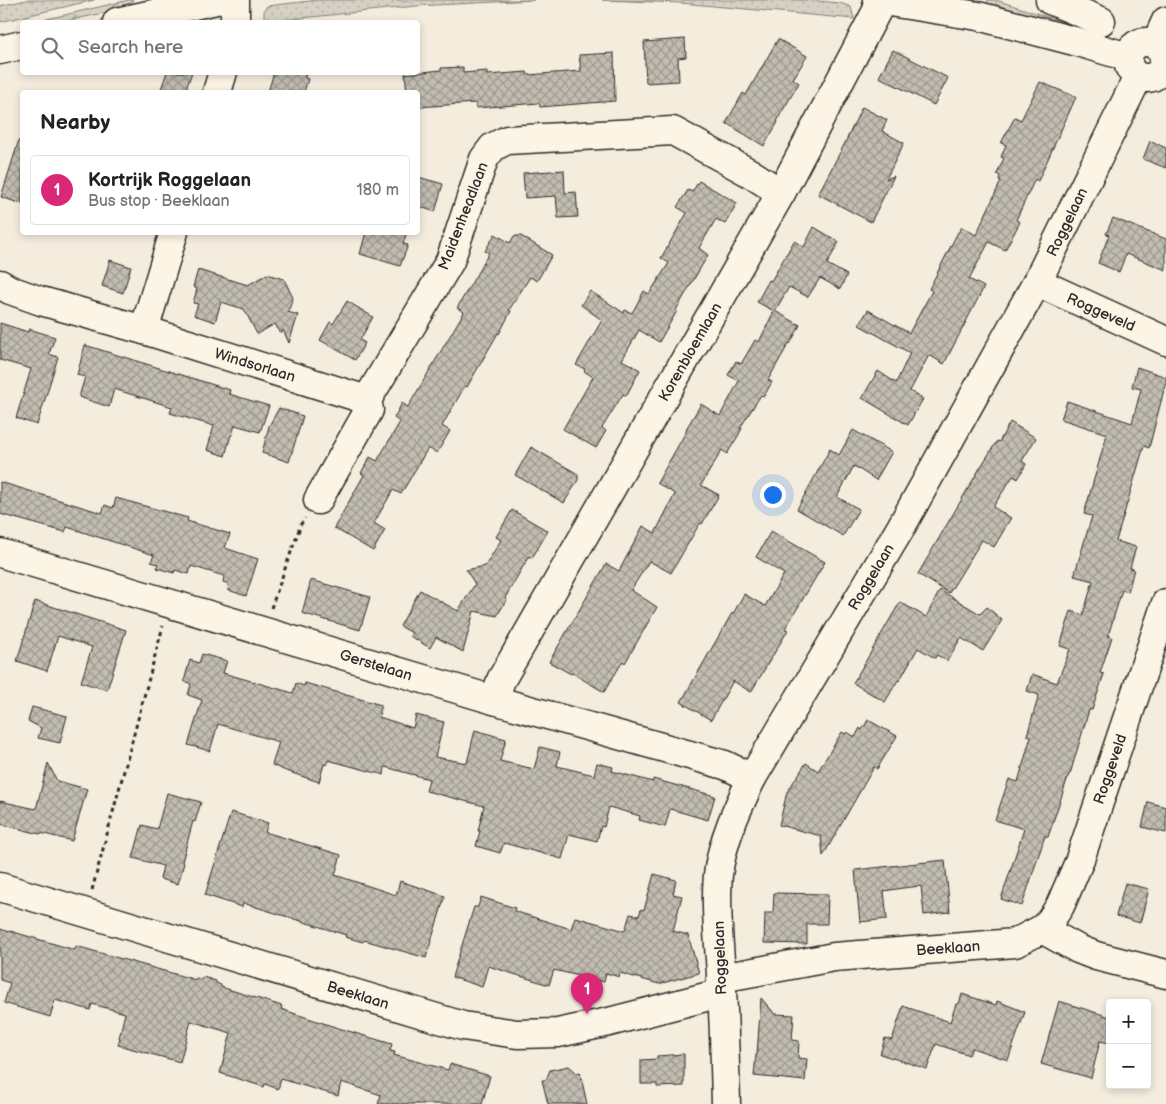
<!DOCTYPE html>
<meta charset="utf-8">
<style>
:root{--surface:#fff;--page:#f6f6f6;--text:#222;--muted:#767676;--line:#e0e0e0;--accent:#db2777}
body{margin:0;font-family:"Balsamiq Sans",sans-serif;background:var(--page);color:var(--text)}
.controls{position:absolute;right:15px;bottom:15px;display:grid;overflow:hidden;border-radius:5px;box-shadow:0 2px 8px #0003}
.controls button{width:45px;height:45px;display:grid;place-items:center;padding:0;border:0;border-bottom:1px solid var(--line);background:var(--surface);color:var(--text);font:25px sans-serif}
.you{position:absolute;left:772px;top:494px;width:18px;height:18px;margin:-12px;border:4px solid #fff;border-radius:50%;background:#1a73e8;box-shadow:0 0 0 8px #1a73e833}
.badge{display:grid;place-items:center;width:32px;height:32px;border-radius:50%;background:var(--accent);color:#fff;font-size:16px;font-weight:700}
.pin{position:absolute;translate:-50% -41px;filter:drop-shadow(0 1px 2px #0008)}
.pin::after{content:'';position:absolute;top:26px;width:18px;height:15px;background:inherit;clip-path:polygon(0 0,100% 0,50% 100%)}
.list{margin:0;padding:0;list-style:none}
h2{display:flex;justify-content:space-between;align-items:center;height:65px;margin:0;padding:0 20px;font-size:21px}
h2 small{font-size:16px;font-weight:400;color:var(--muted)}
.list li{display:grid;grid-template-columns:32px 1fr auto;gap:15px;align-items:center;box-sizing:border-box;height:70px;margin:0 10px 10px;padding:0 10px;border:1px solid var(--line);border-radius:5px}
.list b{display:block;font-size:19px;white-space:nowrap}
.list p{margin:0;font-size:16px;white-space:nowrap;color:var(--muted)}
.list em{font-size:16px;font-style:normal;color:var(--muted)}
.icon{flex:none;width:28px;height:28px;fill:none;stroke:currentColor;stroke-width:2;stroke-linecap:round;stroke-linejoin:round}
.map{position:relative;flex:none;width:1166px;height:1104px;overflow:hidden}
.search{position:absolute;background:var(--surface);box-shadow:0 2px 8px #0003;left:20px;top:20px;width:400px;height:55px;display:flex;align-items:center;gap:12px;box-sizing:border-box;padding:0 18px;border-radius:5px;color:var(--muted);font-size:19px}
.panel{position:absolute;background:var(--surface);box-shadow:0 2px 8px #0003;left:20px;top:90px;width:400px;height:145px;border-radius:5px}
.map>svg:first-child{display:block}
</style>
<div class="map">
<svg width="1166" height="1104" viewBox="0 0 1166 1104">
<defs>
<pattern id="grass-dots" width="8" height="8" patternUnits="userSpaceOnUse" patternTransform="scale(1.25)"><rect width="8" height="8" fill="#d6d1c4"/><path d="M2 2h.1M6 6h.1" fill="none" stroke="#b8b4a9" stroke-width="1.8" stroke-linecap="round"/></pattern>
<pattern id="forest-firs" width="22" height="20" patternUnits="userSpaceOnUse" patternTransform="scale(1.25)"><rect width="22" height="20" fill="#d6d1c4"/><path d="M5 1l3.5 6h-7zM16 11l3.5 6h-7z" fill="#b8b4a9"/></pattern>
<pattern id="building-cross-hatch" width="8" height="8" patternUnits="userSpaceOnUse" patternTransform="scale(1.25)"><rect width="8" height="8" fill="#c2bdb1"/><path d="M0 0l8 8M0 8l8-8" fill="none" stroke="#9e9a90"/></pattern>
</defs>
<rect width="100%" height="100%" fill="#f4edde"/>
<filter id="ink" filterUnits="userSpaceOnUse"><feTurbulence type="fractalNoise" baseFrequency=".02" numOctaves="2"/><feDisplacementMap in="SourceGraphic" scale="10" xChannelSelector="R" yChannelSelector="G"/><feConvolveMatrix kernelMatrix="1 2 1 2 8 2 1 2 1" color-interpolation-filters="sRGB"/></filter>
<g filter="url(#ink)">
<g fill="url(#grass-dots)" stroke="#807e78">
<path d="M26,0H94L0,22V6Z"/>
<path d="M318,0H534L416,6L264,22V11L267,6Z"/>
<path d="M602,0H808L840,3L851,7L854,19L681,3Z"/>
</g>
<g fill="url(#forest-firs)" stroke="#807e78">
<path d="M129,0H133L130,4L121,9L63,22H34Z"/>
<path d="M988,0H996L1088,30L1086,34L983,10Z"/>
</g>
<g fill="url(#building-cross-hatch)" stroke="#2b2b2b">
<path d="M685,39L686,57L678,58L679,81L646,83L644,42Z"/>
<path d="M778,39L807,56L793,79L799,83L780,115L777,122H778L764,146L726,123L743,93L746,95Z"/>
<path d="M893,50L948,78L934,105L879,77Z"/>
<path d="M614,53L615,101L540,107L539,103L476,108V103L418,107V92H407L405,74L441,70V68L463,67V73L487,71V75L527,72L528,75L581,71L579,55Z"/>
<path d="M167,72H192L185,92H160Z"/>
<path d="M274,72H306L305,78L308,79L304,92H268Z"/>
<path d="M1040,82L1076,97L1038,181L1035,179L1016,220L1020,222L1005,250L989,242L969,279L984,287L944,364L929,355L910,391L923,399L908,425L862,398L878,371L896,383L910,353L859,325L868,310L909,333L932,291L929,289L958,232H959L962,227L976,235L1001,181L999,180L1000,176L997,174L1004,158L1001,157L1006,145L1001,143L1015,117L1021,120Z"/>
<path d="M862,107L887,120L882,131L904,143L886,179L894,176L871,222L818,194L845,143Z"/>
<path d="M19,140L22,141V204L1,197Z"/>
<path d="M1150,141L1166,148V168L1143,159Z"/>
<path d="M564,170L565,193L576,192L578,217L558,218L556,196L525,198L523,173Z"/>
<path d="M418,177L443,184L435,212L418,206Z"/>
<path d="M699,181L737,203L725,224L716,219L699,248L708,255L676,310L677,311L659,342L639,330L622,360L640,370L626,396L623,394L602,428L606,431L596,448L563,429L593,377L584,371L585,369L576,365L602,320L581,305L590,291L624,313L625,310L632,313L644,291L649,294L669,263L661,258L687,213L677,207L688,190L692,192Z"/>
<path d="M1113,218L1166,239V270L1126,254L1119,272L1098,263L1109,235L1106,234Z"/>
<path d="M814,227L839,242L827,264L847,275L840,289L820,278L808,297L789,287L775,311L800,325L790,344L789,343L768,380L772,382L764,396L761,395L740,428H742L738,436L727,454L722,450L701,485L719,495L702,524L700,523L671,573L649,561L631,590L657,607L625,663L623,661L604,692L572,673L571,674L549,662L606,564L619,571L643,526L655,533L675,494L657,483L687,430L686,429L701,404L720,416L739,381L728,375L736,361L741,364L755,340L759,342L774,311L757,302L769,280L771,281L794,241L804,247Z"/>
<path d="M366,232H407L403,244L408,245L400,266L360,254Z"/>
<path d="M495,234L510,243L514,236H521L552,255L537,281L530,277L509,310L511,311L499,334L498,333L467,387L465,386L442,426L450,431L437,453L428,448L401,494L393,490L374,523L385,530L373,551L334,528L364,475L361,473L370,457L377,461L400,422L394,418L402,403L408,407L464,312L457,308L489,253L485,251Z"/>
<path d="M110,260L131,267L123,293L102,286Z"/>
<path d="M198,270L248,285L267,274L284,279L293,298L288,312L298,315L289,343L283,330L281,334L275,324L257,334L244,309L221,302L215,322L194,315L198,304L193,303L197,289L193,287Z"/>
<path d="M347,301L373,317L360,340L365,343L355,360L320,340L330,322L333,324Z"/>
<path d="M0,323L28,332L29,329L55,337L49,354L58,357L37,425L16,418L31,369L0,360Z"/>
<path d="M85,345L230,390L229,394L269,406L260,432L235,425L232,435H231L225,456L207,450L214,426L170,413L172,407L114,389L109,407L79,397L85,377L77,375Z"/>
<path d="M1137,367L1166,377V382L1149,448L1144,446L1116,541L1136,547L1130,568L1134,569L1128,592L1122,590L1108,636L1112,637L1100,673L1104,674L1092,710H1089L1070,774H1069L1048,837L1045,836L1022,906L1001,899L1024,829L995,820L1009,779L1018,782L1031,736L1027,735L1039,695L1027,691L1032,674L1057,683L1070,649L1060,646L1071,611L1083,615L1093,581L1074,576L1092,516L1084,514L1107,434L1061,419L1067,401L1132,423L1141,389L1132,387Z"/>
<path d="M279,408L303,416L289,462L262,453L269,426Z"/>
<path d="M1010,422L1036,438L1022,461L1026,464L1018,479L1013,476L993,507L1011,518L994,547L982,540L949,593L918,574L980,468L997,441L999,442Z"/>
<path d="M853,430L892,452L876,480L854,466L837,497L859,509L843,536L797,509L830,449L839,455Z"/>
<path d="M531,447L578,474V480L564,503L515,475Z"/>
<path d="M0,482L102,513L105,505L113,508L116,498L188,518L187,521L230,534L225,548L258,559L246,596L228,590L229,584L223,582L224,576L191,566L189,574L175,570L174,573L157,568L158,564L151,562L154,555L67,527L65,532L0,514Z"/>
<path d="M512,510L548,531L532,558L529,556L505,598L507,599L497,616L474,611L463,652L436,637L430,648L410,636L412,633L400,626L420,590L458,611L475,584L466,570L485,566L501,540L496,537Z"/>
<path d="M771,531L825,562L785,629L788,630L751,692L733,681L711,720L681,702L732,613L733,614L744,594L765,606L784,574L756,557Z"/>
<path d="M311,580L370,597L360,630L302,613Z"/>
<path d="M940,590L980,614L987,607L1002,620L983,651L961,638L947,661L937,655L935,658L918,648L899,681L898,680L885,702L853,683L900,602L926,617Z"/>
<path d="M35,601L126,630L107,690L81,682L92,647L58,636L47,671L17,661Z"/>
<path d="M202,654L227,661L223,673L293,693L296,683L304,686L305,683L381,705L379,714H380L379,717L413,728L416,715L444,722L435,757L467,763L475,730L506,739L500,761L534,769L540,747L560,752L557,766L594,775L597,763L613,767L612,771L653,782V779L715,796L708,820L670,809L665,827L639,820L640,816L609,807L604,827L601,826L597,841L569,834L562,859L504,843L500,853L476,846L480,831H478L484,806L426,791L429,779L385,767L384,775L328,760L327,765L324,764L319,782L286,771L272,765L279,742L218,724L210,751L188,745L202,700L188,695L191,684L184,681L190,660L199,663Z"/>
<path d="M32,707L67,716L60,743L38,738L41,728L28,721Z"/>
<path d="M868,720L897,736L877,769L874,767L823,856L821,836L779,825L787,792L806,763L818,771L842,732L845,734L847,732L855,737L860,728L862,730Z"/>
<path d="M48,763L57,781L87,789L72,841L41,833L40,834L0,824V801L36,809Z"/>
<path d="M167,793L201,802L195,822L193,821L182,862L184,863L178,884L160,879L163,866L133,858L142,825L157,829Z"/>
<path d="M1148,802L1166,807V833L1142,827Z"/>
<path d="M231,812L268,823L265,832L341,855L335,875L396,895L400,881L445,896L426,958L364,940L363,942L345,937L346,935L243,903L242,907L205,895Z"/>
<path d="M945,860L950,912L924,915L921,886L903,888L884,891L887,919L860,922L855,870Z"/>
<path d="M654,874L676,880L673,894L682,896L673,931L688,935L699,973L659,984L620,973L619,977L606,973L604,982L554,970L549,985L488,966L482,987L452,977L474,907H478L481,897L515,908L514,911L571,929L575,917L625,931L630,914L639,916L641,909L644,910Z"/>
<path d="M1125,883L1149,889L1140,923L1116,916Z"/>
<path d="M774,893L828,894L827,924H807V944L764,943L765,913H773Z"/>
<path d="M0,929L10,932V931L75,950L76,946L196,980V978L202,979L203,977L216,981V983L221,985V987L282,1006L281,1009L335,1027L392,1044L390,1051L395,1052L394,1055L448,1070L450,1064L490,1076L482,1104H378L381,1095L341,1082L338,1096L281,1079L278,1089L265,1084L264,1087L220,1073L231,1033L191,1021L180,1062L118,1045L120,1038H119L125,1013L92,1004L90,1010L55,1000L50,1017L4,1003L10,983L0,980Z"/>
<path d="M962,994L996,1005L997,1001L1025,1012L1008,1060L972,1048L969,1055L936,1044L927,1069L880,1054L885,1038L892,1040L903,1006L950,1022L956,1004H959Z"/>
<path d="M761,998L775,1014L794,1015L792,1040L799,1041L798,1058L807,1059L805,1081L754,1076L756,1055H757Z"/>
<path d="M1059,1001L1110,1017V1043L1100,1041L1091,1078L1041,1064Z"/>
<path d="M684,1054V1086L657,1087V1084H641V1060L657,1059V1056Z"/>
<path d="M569,1066L577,1073L580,1072L587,1104H548L542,1080H546L550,1070Z"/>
</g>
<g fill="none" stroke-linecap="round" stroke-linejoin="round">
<g stroke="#2b2b2b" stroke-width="31">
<g id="minor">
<path d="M877,0L978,16L1074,41L1128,57"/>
<path d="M1050,0L1101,21"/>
<path d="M117,22L216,0"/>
<path d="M235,22V0"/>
<circle cx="1146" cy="60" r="18"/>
<path d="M1155,45L1166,21"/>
<path d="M0,50L22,45"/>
<path d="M217,92L223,72"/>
<path d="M174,232L144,330L367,400"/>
<path d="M1037,282L1166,341"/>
<path d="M0,284L10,290L41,301L144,330"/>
<path d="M318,500L369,410L367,400L450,261L484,159L493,147L507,140L673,131L750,173L781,193"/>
<path d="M0,553L494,700L725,765L752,778"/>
<path d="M494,700L501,680L781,193L882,1"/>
<path d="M0,887L463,1026L517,1034L558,1033L609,1022L721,993"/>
<path d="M1042,929L1050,921L1060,906L1079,862L1166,603"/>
<path d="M721,978L834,957L1015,943L1042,929L1078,949L1096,956L1166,974"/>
<path d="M726,1104C725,1061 724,1017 721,974C719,943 715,906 718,875C722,841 737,809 752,778L900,529L1037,282L1138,77"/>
</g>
</g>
<g stroke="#2b2b2b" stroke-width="3" stroke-dasharray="4 4" stroke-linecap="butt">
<path d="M271,608L301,524L305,518"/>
<path d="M92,890L163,626"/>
</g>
<use href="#minor" stroke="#fcf5e5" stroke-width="28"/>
</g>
</g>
<g text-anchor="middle" stroke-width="4" stroke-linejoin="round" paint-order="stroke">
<g font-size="15" fill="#2b2b2b" stroke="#fcf5e5">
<text transform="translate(463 216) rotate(-69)" y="5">Maidenheadlaan</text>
<text transform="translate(1067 222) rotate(-64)" y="5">Roggelaan</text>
<text transform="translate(1101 312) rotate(24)" y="5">Roggeveld</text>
<text transform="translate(690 352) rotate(-60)" y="5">Korenbloemlaan</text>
<text transform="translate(255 365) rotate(17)" y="5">Windsorlaan</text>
<text transform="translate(871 577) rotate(-59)" y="5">Roggelaan</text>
<text transform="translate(376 665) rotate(17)" y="5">Gerstelaan</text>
<text transform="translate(1110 769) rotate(-71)" y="5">Roggeveld</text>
<text transform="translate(948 948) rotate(-4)" y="5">Beeklaan</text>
<text transform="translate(720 958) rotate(-92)" y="5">Roggelaan</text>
<text transform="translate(358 995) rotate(17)" y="5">Beeklaan</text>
</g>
</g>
</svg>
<div class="controls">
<button>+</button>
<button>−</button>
</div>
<div class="you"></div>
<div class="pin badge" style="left:587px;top:1014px">1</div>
<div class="search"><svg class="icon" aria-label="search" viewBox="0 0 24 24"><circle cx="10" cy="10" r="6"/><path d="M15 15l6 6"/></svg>Search here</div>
<section class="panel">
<h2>Nearby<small></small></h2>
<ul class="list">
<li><span class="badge">1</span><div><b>Kortrijk Roggelaan</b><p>Bus stop · Beeklaan</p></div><em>180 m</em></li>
</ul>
</section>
</div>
